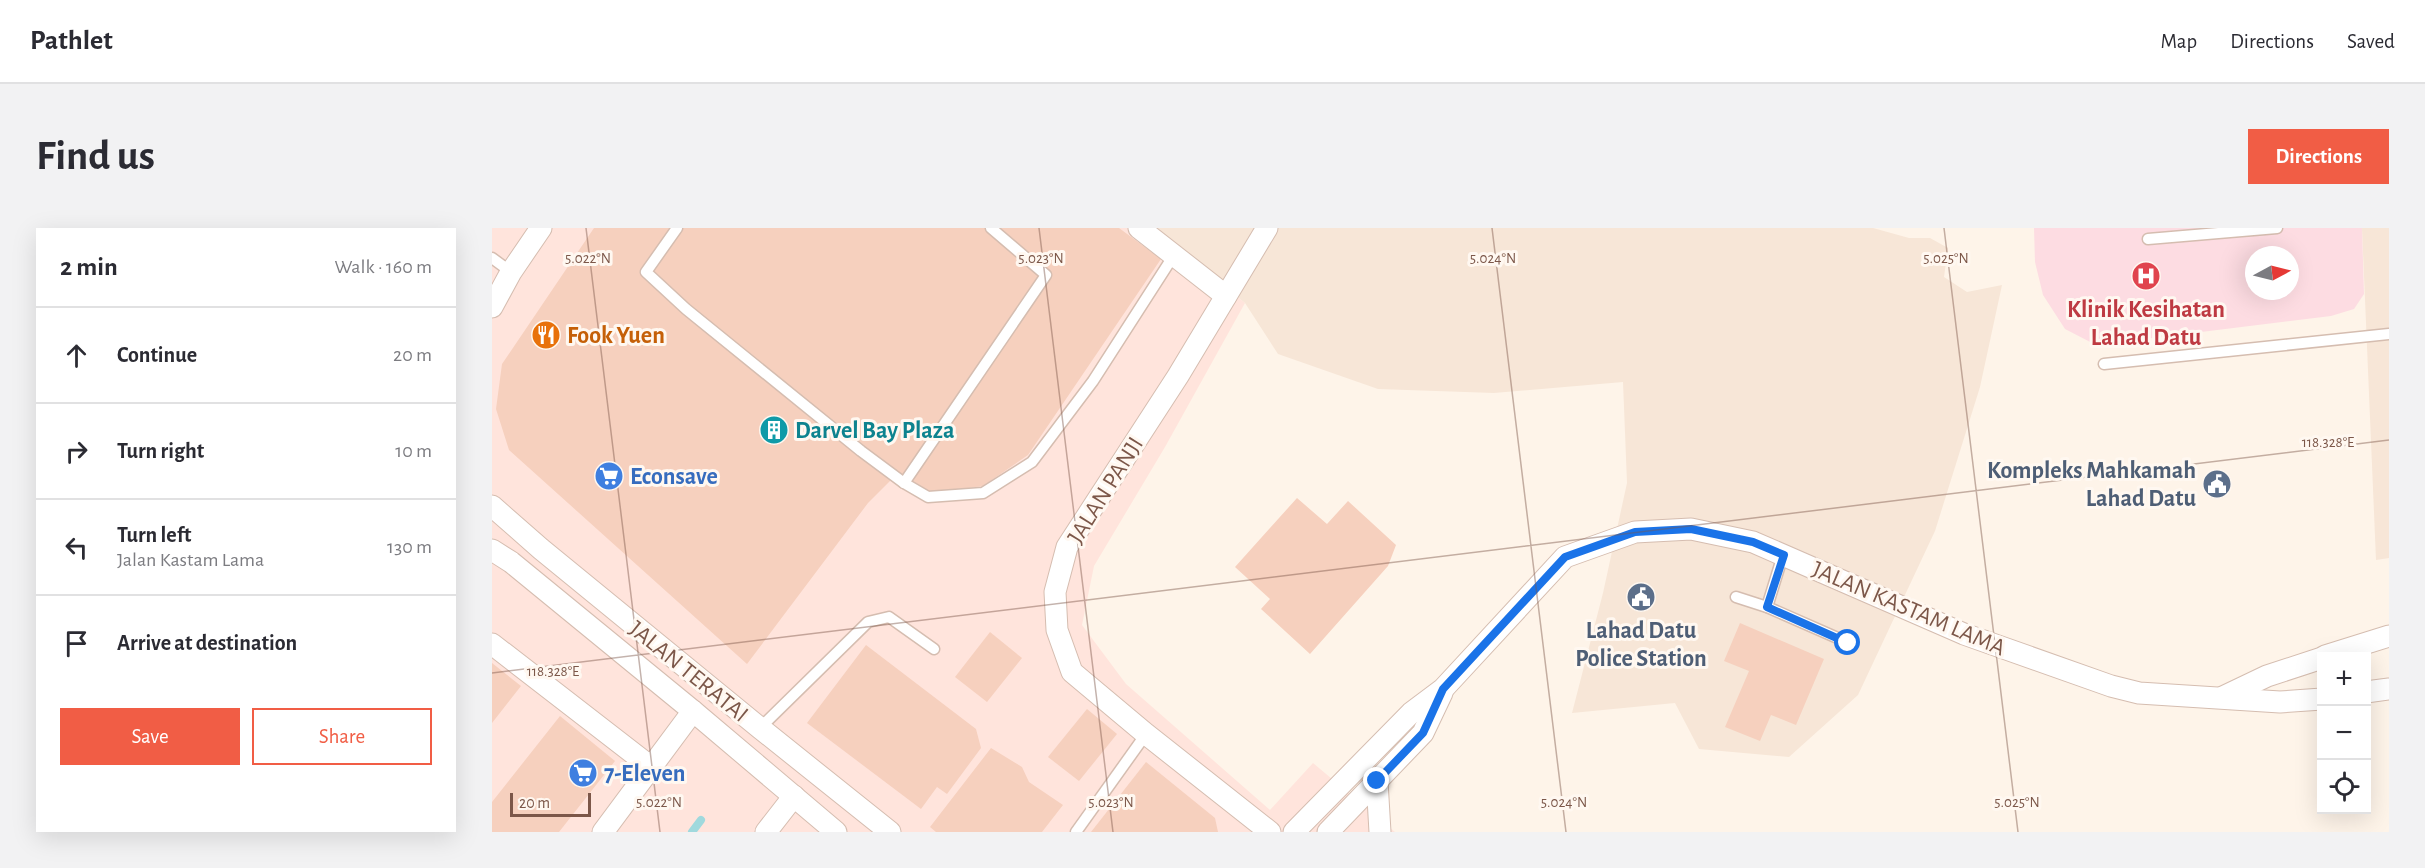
<!DOCTYPE html>
<meta charset="utf-8">
<style>
:root{--surface:#fff;--page:#f2f2f3;--text:#2b2b33;--muted:#7c7c81;--line:#e1e1e2;--accent:#f15d45}
body{margin:0;font-family:"Alegreya Sans",sans-serif;background:var(--page);color:var(--text)}
.controls{position:absolute;right:18px;bottom:18px;display:grid;overflow:hidden;border-radius:0px;box-shadow:0 6px 24px #0002}
.controls button{width:54px;height:54px;display:grid;place-items:center;padding:0;border:0;border-bottom:2px solid var(--line);background:var(--surface);color:var(--text);font:30px sans-serif}
.compass{position:absolute;left:1753px;top:18px;width:54px;height:54px;border-radius:50%;background:var(--surface);box-shadow:0 6px 24px #0002;rotate:83deg}
.scale{position:absolute;left:18px;bottom:15px;width:81px;box-sizing:border-box;padding-left:6px;border:3px solid #7c5749;border-top:0;font-size:16px;line-height:21px;white-space:nowrap;color:#7c5749;-webkit-text-stroke:4px #fff8f1;paint-order:stroke}
.stop{position:absolute;width:18px;height:18px;margin:-14px;border:4px solid #1a73e8;border-radius:50%;background:#fff}
.stop.end{background:#1a73e8;border-color:#fff;box-shadow:0 2px 6px #0008}
.list{margin:0;padding:0;list-style:none}
h2{display:flex;justify-content:space-between;align-items:center;height:78px;margin:0;padding:0 24px;font-size:26px}
h2 small{font-size:20px;font-weight:400;color:var(--muted)}
.list li{display:grid;grid-template-columns:39px 1fr auto;gap:18px;align-items:center;box-sizing:border-box;height:96px;padding:0 24px;border-top:2px solid var(--line)}
.list b{display:block;font-size:22px;white-space:nowrap}
.list p{margin:0;font-size:20px;white-space:nowrap;color:var(--muted)}
.list em{font-size:20px;font-style:normal;color:var(--muted)}
.actions{display:flex;gap:12px;padding:18px 24px}
.actions a{flex:1;padding:14px 0;border:2px solid var(--accent);border-radius:0px;text-align:center;font-size:21px;color:var(--accent)}
.actions .main{background:var(--accent);color:#fff}
.icon{flex:none;width:33px;height:33px;fill:none;stroke:currentColor;stroke-width:2;stroke-linecap:round;stroke-linejoin:round}
.map{position:relative;flex:none;width:1897px;height:604px;overflow:hidden;border-radius:0px}
header{display:flex;align-items:center;gap:36px;box-sizing:border-box;height:84px;padding:0 30px;background:var(--surface);border-bottom:2px solid var(--line)}
header strong{font-size:28px}
nav{display:flex;gap:33px;margin-inline-start:auto;font-size:21px}
.intro{display:flex;align-items:center;justify-content:space-between;box-sizing:border-box;height:144px;padding:0 36px}
h1{margin:0;font-size:42px}
.button{padding:15px 27px;border-radius:0px;background:var(--accent);color:#fff;font-size:21px;font-weight:700}
main{display:flex;gap:36px;padding:0 36px}
aside{flex:1;background:var(--surface);border-radius:0px;box-shadow:0 6px 24px #0002}
.map>svg:first-child{display:block}
</style>
<header>
<strong>Pathlet</strong>
<nav><a>Map</a><a>Directions</a><a>Saved</a></nav>
</header>
<div class="intro"><h1>Find us</h1><a class="button">Directions</a></div>
<main>
<aside>
<h2>2 min<small>Walk · 160 m</small></h2>
<ul class="list">
<li><svg class="icon" aria-label="ahead" viewBox="0 0 24 24"><path d="M12 20V5M6 11l6-6 6 6"/></svg><div><b>Continue</b></div><em>20 m</em></li>
<li><svg class="icon" aria-label="right" viewBox="0 0 24 24"><path d="M7 20v-9h11M14 6l5 5-5 5"/></svg><div><b>Turn right</b></div><em>10 m</em></li>
<li><svg class="icon" aria-label="left" viewBox="0 0 24 24"><path d="M17 20v-9H6M10 6l-5 5 5 5"/></svg><div><b>Turn left</b><p>Jalan Kastam Lama</p></div><em>130 m</em></li>
<li><svg class="icon" aria-label="arrive" viewBox="0 0 24 24"><path d="M6 21V4h12l-3 4 3 4H6"/></svg><div><b>Arrive at destination</b></div></li>
</ul>
<div class="actions"><a class="main">Save</a><a>Share</a></div>
</aside>
<div class="map">
<svg width="1897" height="604" viewBox="0 0 1897 604">
<rect width="100%" height="100%" fill="#fef4e9"/>
<g fill="#f7e6d7">
<path d="M660,0H1381L1417,10H1438L1456,20L1452,49L1475,64L1510,57L1488,159L1443,303L1366,467L1297,529L1207,521L1183,475L1080,485L1111,365L1135,255L1131,154L1002,165L886,161L786,126L753,75Z"/>
<path d="M1870,0H1897V330L1884,332Z"/>
</g>
<path fill="#ffe4dc" d="M0,0H660L753,75L673,219L602,338L590,397L634,456L778,582L821,535L903,604H0Z"/>
<path fill="#fddce2" fill-rule="evenodd" d="M1542,0H1870L1872,66L1862,81L1839,88L1604,117L1573,101L1551,67L1543,34ZM1762,27H1798V63H1762Z"/>
<g fill="none" stroke-linecap="round" stroke-linejoin="round">
<path stroke="#a0d9dd" stroke-width="8" d="M200,604L209,592"/>
</g>
<g fill="#f6d0be">
<path d="M102,0H627L669,31L536,227L491,258L431,266L405,246L376,275L255,436L17,222L4,181L10,136Z"/>
<path d="M805,270L835,296L856,273L904,317L896,338L818,426L769,381L778,371L743,339Z"/>
<path d="M1248,395L1332,431L1304,497L1279,487L1268,513L1233,499L1257,443L1232,433Z"/>
<path d="M498,404L530,430L495,474L463,449Z"/>
<path d="M374,417L484,501L489,520L455,566L445,559L429,581L315,495Z"/>
<path d="M0,435L29,458L0,495Z"/>
<path d="M595,481L625,506L587,553L556,529Z"/>
<path d="M68,488L123,533L67,604H0V574Z"/>
<path d="M499,520L530,539L537,554L571,577L550,604H444L438,599Z"/>
<path d="M654,534L723,590L726,604H599Z"/>
</g>
<g fill="none" stroke-linecap="round" stroke-linejoin="round">
<g stroke="#d5bdb0" stroke-width="13">
<g id="service">
<path d="M185,0L154,44L194,81L369,223L412,255L436,269L491,265L540,234L601,153L682,27"/>
<path d="M1656,11L1785,0"/>
<path d="M0,30L19,44"/>
<path d="M1612,136L1897,106"/>
<path d="M412,255L554,47L499,0"/>
<path d="M1244,369L1275,379L1357,415"/>
<path d="M1275,379L1291,327"/>
<path d="M268,500L376,394L397,389L442,421"/>
<path d="M584,604L654,506"/>
</g>
</g>
<g stroke="#d5bdb0" stroke-width="23">
<g id="minor">
<path d="M647,0L734,68"/>
<path d="M775,0L686,148L575,319L563,364L565,402L580,444L654,506L778,604"/>
<path d="M0,79L19,44L49,0"/>
<path d="M0,278L49,321L268,500L398,604"/>
<path d="M0,322L19,334L201,483L344,604"/>
<path d="M0,416L159,539"/>
<path d="M1833,428L1897,408"/>
<path d="M1874,464L1897,461"/>
<path d="M1731,469L1775,448L1830,430"/>
<path d="M885,553L888,604"/>
<path d="M111,604L201,483"/>
<path d="M274,604L302,568"/>
<path d="M802,604L919,485L951,461L1073,329L1143,304L1199,301L1261,314L1472,406L1619,458L1647,465L1788,474L1830,471"/>
<path d="M836,604L931,505L950,465"/>
</g>
</g>
<use href="#service" stroke="#fff" stroke-width="10"/>
<use href="#minor" stroke="#fff" stroke-width="21"/>
</g>
<g fill="none" stroke-linecap="round" stroke-linejoin="round">
<path stroke="#1a73e8" stroke-width="8" d="M885,553L931,505L951,461L1073,329L1143,304L1199,301L1261,314L1292,327L1275,379L1356,415"/>
</g>
<path fill="none" stroke="#7c5749" stroke-width="1.5" stroke-opacity="0.45" d="M94,0L168,604M547,0L621,604M1000,0L1074,604M1452,0L1526,604M0,445L1897,212"/>
<defs>
<g id="hospital-disc" transform="scale(1.5)"><circle r="9.5" fill="#e0444e" stroke="#fff8f1"/><path d="M-5-5h3v3.5h4V-5h3V5h-3V1.5h-4V5h-3Z" fill="#fff"/></g>
<g id="restaurant-disc" transform="scale(1.5)"><circle r="9.5" fill="#e8710a" stroke="#fff8f1"/><path d="M-5-6h1v4h1v-4h1v4h1v-4h1v5L-1.5 .5V6h-2V.5L-5-1ZM5-6V6H3V1.5H1.5Q1.5-4 5-6Z" fill="#fff"/></g>
<g id="building-disc" transform="scale(1.5)"><circle r="9.5" fill="#0f9aa8" stroke="#fff8f1"/><path d="M-4-6H4V6H1V3H-1V6H-4ZM-2.5-4.3h1.7v1.8h-1.7ZM.8-4.3h1.7v1.8H.8ZM-2.5-1h1.7V.8h-1.7ZM.8-1h1.7V.8H.8Z" fill="#fff"/></g>
<g id="supermarket-disc" transform="scale(1.5)"><circle r="9.5" fill="#3f7fe0" stroke="#fff8f1"/><path d="M-6-5.5h2.5l.6 2H6L4.5 2H-2.5L-4.4-4H-6ZM-1.5 3.2a1.3 1.3 0 1 0 .1 0ZM3 3.2a1.3 1.3 0 1 0 .1 0Z" fill="#fff"/></g>
<g id="civic-disc" transform="scale(1.5)"><circle r="9.5" fill="#5c6f8a" stroke="#fff8f1"/><path d="M-.6-6.5H3V-4.5H.6V-3L4-1V1h2V6H-6V1h2V-1L-.6-3ZM-1.2 2.5V6h2.4V2.5Z" fill="#fff"/></g>
</defs>
<g fill-rule="evenodd">
<use href="#hospital-disc" x="1654" y="48"/>
<use href="#restaurant-disc" x="54" y="107"/>
<use href="#building-disc" x="282" y="202"/>
<use href="#supermarket-disc" x="117" y="248"/>
<use href="#civic-disc" x="1725" y="256"/>
<use href="#civic-disc" x="1149" y="369"/>
<use href="#supermarket-disc" x="91" y="545"/>
</g>
<g text-anchor="middle" stroke-width="6" stroke-linejoin="round" paint-order="stroke">
<g font-size="24" font-weight="bold" fill="#be3a42" stroke="#fff8f1">
<text x="1654" y="89">Klinik Kesihatan<tspan x="1654" dy="28">Lahad Datu</tspan></text>
</g>
<g font-size="24" font-weight="bold" fill="#c56008" stroke="#fff8f1" text-anchor="start">
<text x="75" y="115">Fook Yuen</text>
</g>
<g font-size="24" font-weight="bold" fill="#0d838f" stroke="#fff8f1" text-anchor="start">
<text x="303" y="210">Darvel Bay Plaza</text>
</g>
<g font-size="24" font-weight="bold" fill="#4e5e75" stroke="#fff8f1" text-anchor="end">
<text x="1704" y="250">Kompleks Mahkamah<tspan x="1704" dy="28">Lahad Datu</tspan></text>
<text x="1149" y="410" text-anchor="middle">Lahad Datu<tspan x="1149" dy="28">Police Station</tspan></text>
</g>
<g font-size="24" font-weight="bold" fill="#366cbe" stroke="#fff8f1" text-anchor="start">
<text x="138" y="256">Econsave</text>
<text x="112" y="553">7-Eleven</text>
</g>
<g font-size="24" fill="#7c5749" stroke="#fff8f1">
<text transform="translate(613 262) rotate(-58)" y="8">JALAN PANJI</text>
<text transform="translate(1417 380) rotate(23)" y="8">JALAN KASTAM LAMA</text>
<text transform="translate(197 443) rotate(39)" y="8">JALAN TERATAI</text>
</g>
</g>
<g font-size="15" text-anchor="middle" fill="#7c5749" stroke="#fff8f1" stroke-width="6" stroke-linejoin="round" paint-order="stroke">
<text x="96" y="35">5.022°N</text>
<text x="549" y="35">5.023°N</text>
<text x="1001" y="35">5.024°N</text>
<text x="1454" y="35">5.025°N</text>
<text x="1836" y="219">118.328°E</text>
<text x="61" y="448">118.328°E</text>
<text x="167" y="579">5.022°N</text>
<text x="619" y="579">5.023°N</text>
<text x="1072" y="579">5.024°N</text>
<text x="1525" y="579">5.025°N</text>
</g>
</svg>
<div class="controls">
<button>+</button>
<button>−</button>
<button><svg class="icon" aria-label="locate" viewBox="0 0 24 24"><circle cx="12" cy="12" r="6"/><path d="M12 2v4M12 18v4M2 12h4M18 12h4"/></svg></button>
</div>
<svg class="compass" viewBox="-18 -18 36 36"><path d="M0-13l5 13h-10z" fill="#e53935"/><path d="M0 13l5-13h-10z" fill="#7c7c81"/></svg>
<div class="scale">20 m</div>
<div class="stop" style="left:1356px;top:415px"></div>
<div class="stop end" style="left:885px;top:553px"></div>
</div>
</main>
